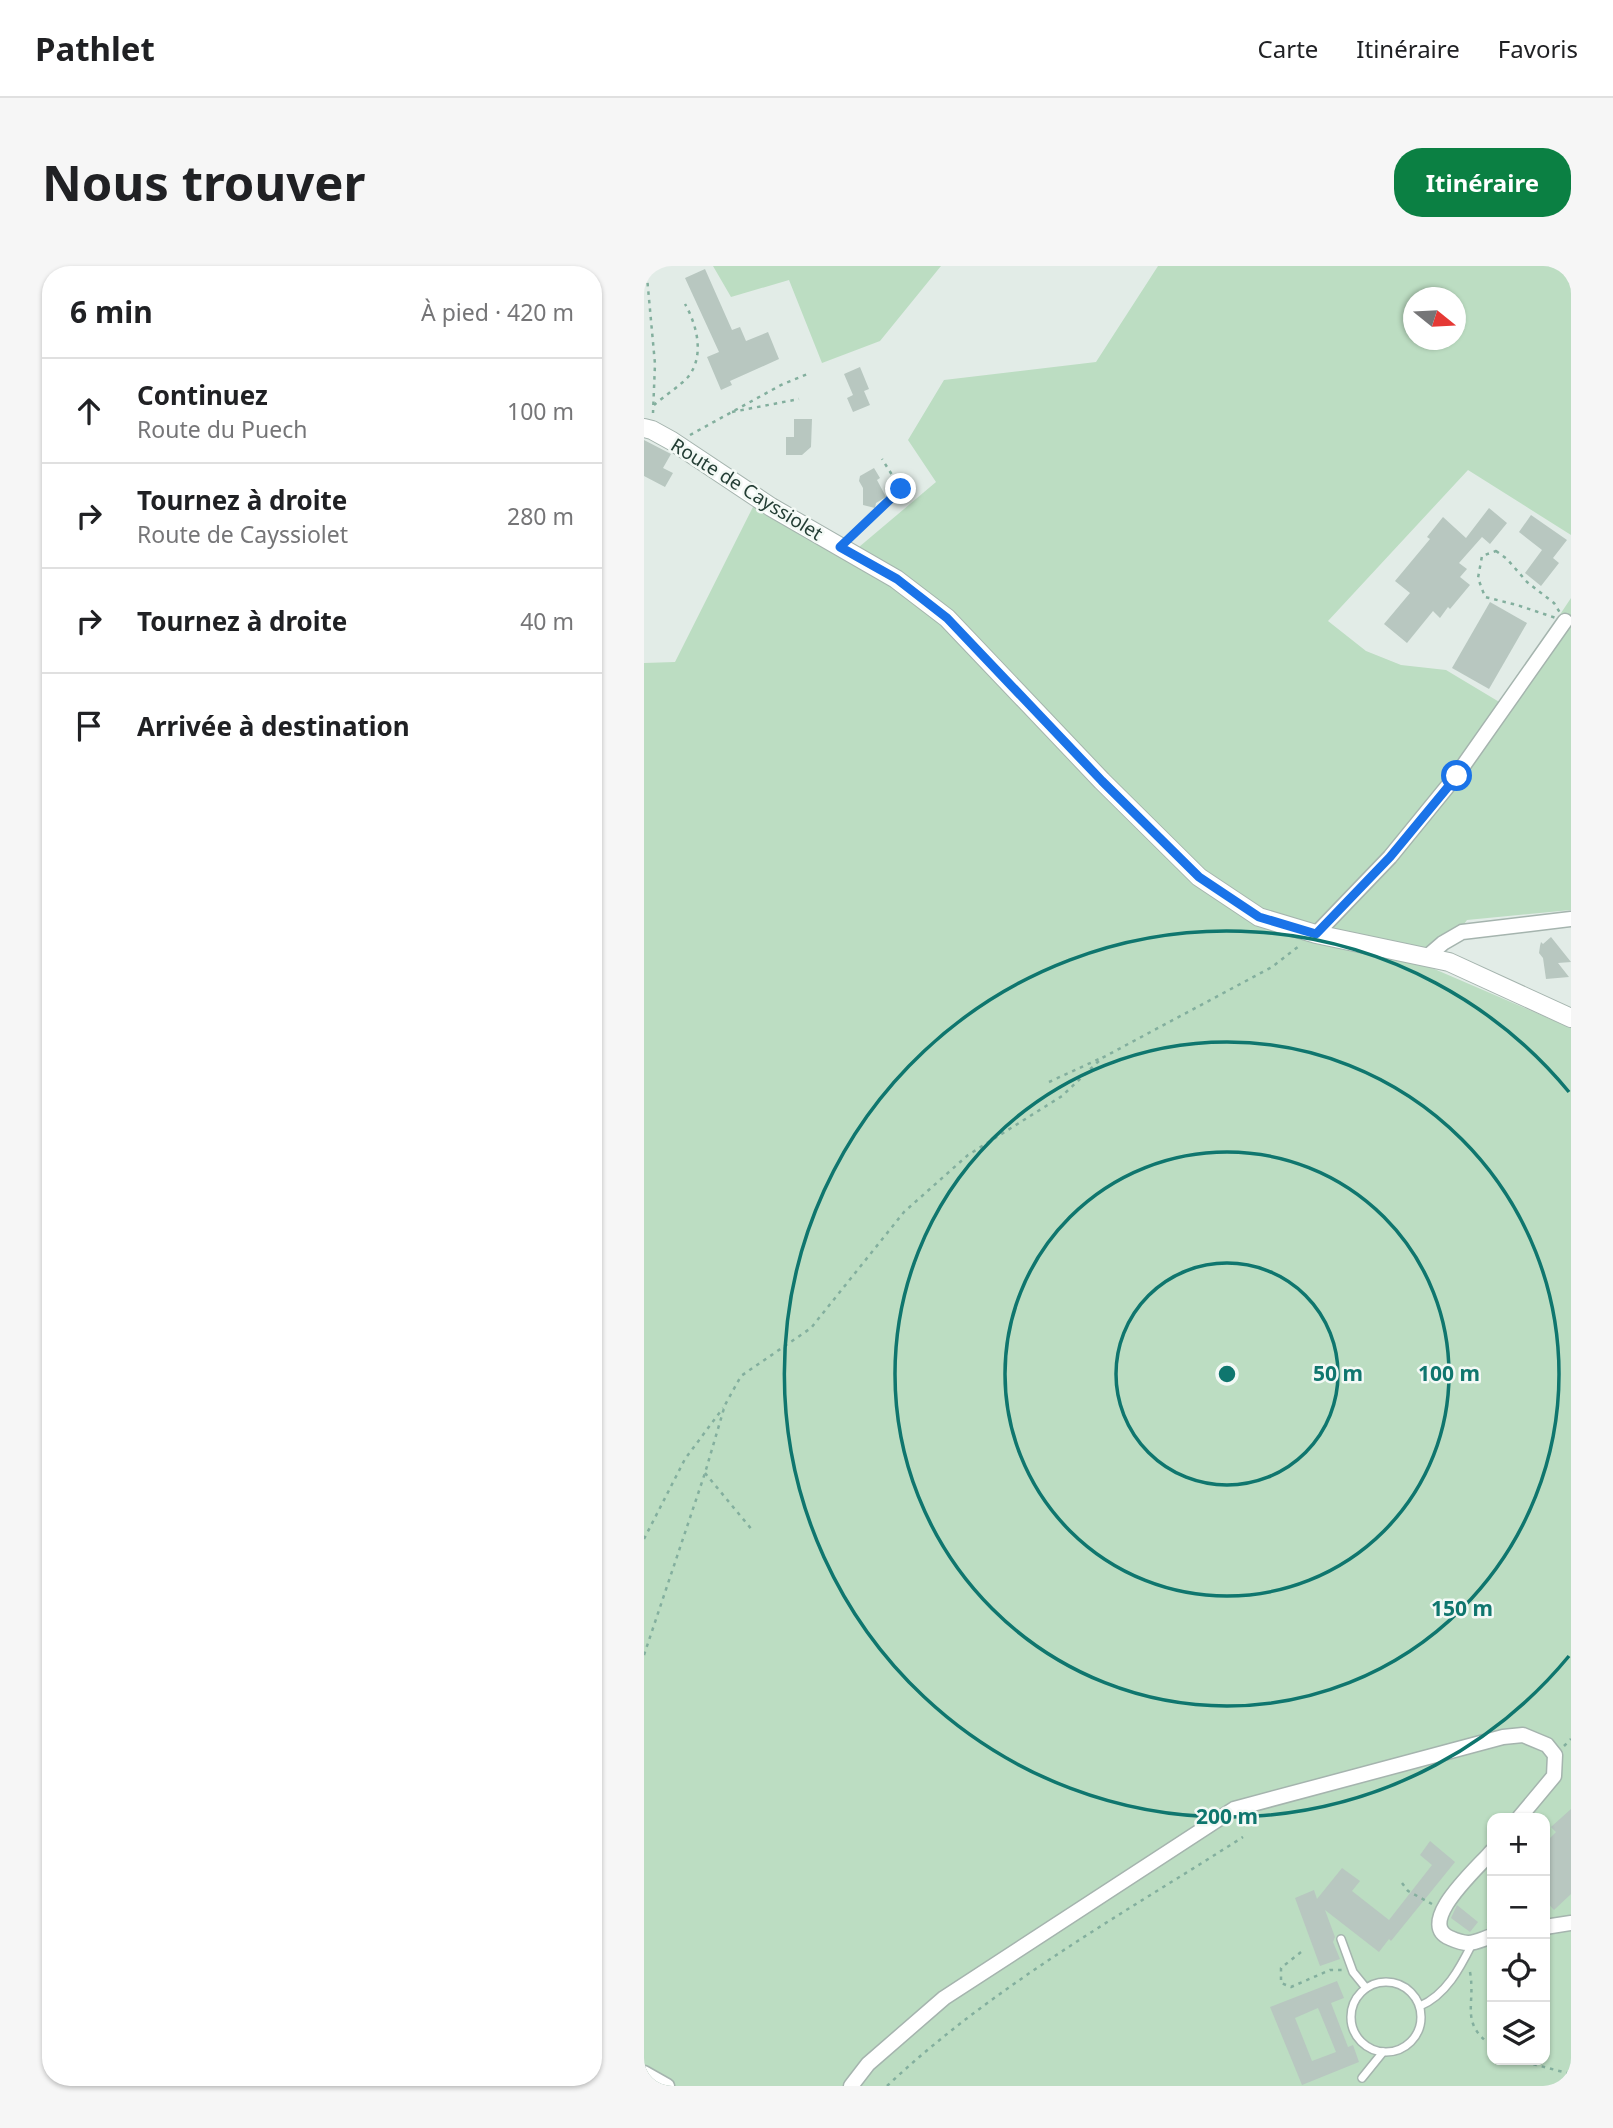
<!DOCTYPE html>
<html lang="fr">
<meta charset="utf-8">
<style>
:root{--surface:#fff;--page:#f6f6f6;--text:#202124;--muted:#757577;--line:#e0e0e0;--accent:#0b8043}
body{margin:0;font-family:"Noto Sans",sans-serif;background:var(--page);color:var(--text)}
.controls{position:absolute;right:21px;bottom:21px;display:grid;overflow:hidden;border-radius:14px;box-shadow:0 2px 5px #0004}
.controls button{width:63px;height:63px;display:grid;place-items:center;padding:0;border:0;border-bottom:2px solid var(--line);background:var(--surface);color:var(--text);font:35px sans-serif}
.compass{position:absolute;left:759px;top:21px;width:63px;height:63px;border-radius:50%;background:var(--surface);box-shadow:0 2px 5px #0004;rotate:108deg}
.stop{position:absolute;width:21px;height:21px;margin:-16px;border:5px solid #1a73e8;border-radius:50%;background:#fff}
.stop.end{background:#1a73e8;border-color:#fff;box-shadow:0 2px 7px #0008}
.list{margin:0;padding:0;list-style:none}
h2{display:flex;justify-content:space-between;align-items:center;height:91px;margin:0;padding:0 28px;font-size:30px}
h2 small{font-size:23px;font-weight:400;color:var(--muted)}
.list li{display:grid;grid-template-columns:46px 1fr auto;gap:21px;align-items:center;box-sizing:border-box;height:105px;padding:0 28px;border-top:2px solid var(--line)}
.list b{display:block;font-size:26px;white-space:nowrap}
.list p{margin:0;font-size:23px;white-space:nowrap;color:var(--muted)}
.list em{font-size:23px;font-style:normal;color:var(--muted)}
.icon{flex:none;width:38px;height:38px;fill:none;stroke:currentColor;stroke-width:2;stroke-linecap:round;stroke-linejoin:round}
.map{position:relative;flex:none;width:927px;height:1820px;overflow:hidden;border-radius:28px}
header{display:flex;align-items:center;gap:42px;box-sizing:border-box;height:98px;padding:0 35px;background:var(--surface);border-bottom:2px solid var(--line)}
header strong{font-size:33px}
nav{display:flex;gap:38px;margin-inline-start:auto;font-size:24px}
.intro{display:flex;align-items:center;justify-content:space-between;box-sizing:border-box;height:168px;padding:0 42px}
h1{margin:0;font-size:49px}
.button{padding:18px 32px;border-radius:28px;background:var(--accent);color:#fff;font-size:24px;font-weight:700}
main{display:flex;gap:42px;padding:0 42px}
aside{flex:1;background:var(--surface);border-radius:28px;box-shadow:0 2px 5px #0004}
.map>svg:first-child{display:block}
</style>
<header>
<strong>Pathlet</strong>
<nav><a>Carte</a><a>Itinéraire</a><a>Favoris</a></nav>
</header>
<div class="intro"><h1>Nous trouver</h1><a class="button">Itinéraire</a></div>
<main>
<aside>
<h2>6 min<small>À pied · 420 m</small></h2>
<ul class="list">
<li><svg class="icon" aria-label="ahead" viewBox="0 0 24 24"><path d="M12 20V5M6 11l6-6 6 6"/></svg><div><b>Continuez</b><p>Route du Puech</p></div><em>100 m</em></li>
<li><svg class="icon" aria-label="right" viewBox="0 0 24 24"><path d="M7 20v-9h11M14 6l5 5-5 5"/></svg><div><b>Tournez à droite</b><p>Route de Cayssiolet</p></div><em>280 m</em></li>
<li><svg class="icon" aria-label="right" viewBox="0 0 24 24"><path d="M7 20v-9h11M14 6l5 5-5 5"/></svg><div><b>Tournez à droite</b></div><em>40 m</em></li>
<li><svg class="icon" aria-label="arrive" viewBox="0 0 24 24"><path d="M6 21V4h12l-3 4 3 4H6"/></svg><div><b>Arrivée à destination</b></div></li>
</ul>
</aside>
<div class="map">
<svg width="927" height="1820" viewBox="0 0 927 1820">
<rect width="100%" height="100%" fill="#e2ece7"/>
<g fill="#bcddc2" fill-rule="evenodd">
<path d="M69,0H297L236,75L178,97L145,14L87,31Z"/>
<path d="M514,0H927V269L824,204L684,355L722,385L757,399L802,404L857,437L927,332V644L823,654L788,702L927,762V1820H0V397L31,396L117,225L215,281L292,216L264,174L300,114L452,96ZM769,32H811V74H769ZM848,1552H901V1794H848Z"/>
</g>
<g fill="#b8c7c0" fill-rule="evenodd">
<path d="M61,3L88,64L96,61L102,75L124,66L135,93L86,115L88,119L77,124L63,91L75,86L41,12Z"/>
<path d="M216,101L225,123L220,125L226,139L209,146L203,132L209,129L200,108Z"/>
<path d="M150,153H168L167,181L158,189H142V171H150Z"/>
<path d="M0,174L27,188L19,202L29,207L21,221L0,210Z"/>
<path d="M230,202L236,212L233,214L242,231L232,237L231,242L219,239V222L215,215L216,210Z"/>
<path d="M845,242L863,257L846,278L838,271L815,297L823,303L816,311L826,319L806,343L804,341L796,352L789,345L763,377L740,358L766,327L751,315L786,273L783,271L799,251L822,272Z"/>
<path d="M887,249L923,274L909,292L915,297L897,320L881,307L898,284L875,266Z"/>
<path d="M846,336L883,357L845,423L808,402Z"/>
<path d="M907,671L927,696L914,697L925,711L902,713L899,692L895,687L896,680L897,676L899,678Z"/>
<path d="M927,1543V1628L910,1644L901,1634V1577L912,1566L907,1561Z"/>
<path d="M786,1575L811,1596L747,1675L745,1673L735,1686L681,1644L691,1671L689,1676L696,1693L676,1700L651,1632L670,1624L673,1633L698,1602L716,1615L708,1625L745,1654L788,1599L776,1589Z"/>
<path d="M813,1639L834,1656L826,1666L807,1652Z"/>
<path d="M693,1715L700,1732L687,1737L704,1781L709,1779L715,1796L658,1819L626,1741ZM674,1742L692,1786L668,1795L651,1752Z"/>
</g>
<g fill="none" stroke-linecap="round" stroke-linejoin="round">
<g stroke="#a5b4ae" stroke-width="10">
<g id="service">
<path d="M697,1673L709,1706L722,1722"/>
<circle cx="742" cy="1751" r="35"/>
<path d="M776,1740C802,1729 816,1702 828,1678"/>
<path d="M718,1812L739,1786"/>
</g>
</g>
<g stroke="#a5b4ae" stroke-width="17">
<g id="minor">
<path d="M672,668L746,591L812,510L921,355"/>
<path d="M784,690L799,677L818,666L927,653"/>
<path d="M848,1585C836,1600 770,1657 806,1672C826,1681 830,1676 848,1670"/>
<path d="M901,1661L927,1657"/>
<path d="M0,1807L23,1820"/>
<path d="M207,1820L224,1798L300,1732L590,1543L859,1471L879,1469L903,1479L911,1489L910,1510L875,1552"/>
</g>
</g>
<g stroke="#a5b4ae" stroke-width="20">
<path id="tertiary" d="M0,162L8,164L28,175L127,241L252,313L303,352L458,515L555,611L615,651L672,668L805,696L927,752"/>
</g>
<g stroke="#83af9e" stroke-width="2.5" stroke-dasharray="3.5 5" stroke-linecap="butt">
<path d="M2,0L11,98L9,147"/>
<path d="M10,139C19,131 37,119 44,111C61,90 53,59 41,38"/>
<path d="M88,146L155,133"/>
<path d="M46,169L137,119L166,107"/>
<path d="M208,269L257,223L238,193"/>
<path d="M852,285L863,293L883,316L910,337L921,355L873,339L841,331L834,312L838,290Z"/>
<path d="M405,816L455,793"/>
<path d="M61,1207L109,1265"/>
<path d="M0,1273L41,1193L79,1142"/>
<path d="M0,1389L61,1207L81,1139L97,1110L167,1062L260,946L324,889L418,830L458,792L628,701L655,680"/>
<path d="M920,1480L927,1473"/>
<path d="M758,1617L764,1625L788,1638"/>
<path d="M844,1657L848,1639"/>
<path d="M657,1686L637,1702V1717L647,1721L686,1704H699"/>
<path d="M826,1706C832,1740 815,1756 848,1780"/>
<path d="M873,1794L927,1808"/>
<path d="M243,1820C349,1720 477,1649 599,1571"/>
</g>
<use href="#service" stroke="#fff" stroke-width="7"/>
<use href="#minor" stroke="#fff" stroke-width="14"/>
<use href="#tertiary" stroke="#fff" stroke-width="18"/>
</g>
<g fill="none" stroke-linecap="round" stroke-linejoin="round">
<path stroke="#1a73e8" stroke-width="9" d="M257,223L196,281L253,313L303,352L458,515L555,611L615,651L672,668L746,591L813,510"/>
</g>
<g fill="none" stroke="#0f766e" stroke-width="3.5">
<circle cx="583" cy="1108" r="111"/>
<circle cx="583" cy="1108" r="222"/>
<circle cx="583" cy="1108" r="332"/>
<path d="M925 1390A443 443 0 1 1 925 826"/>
</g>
<g text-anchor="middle" stroke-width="5" stroke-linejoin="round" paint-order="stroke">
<g font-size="19" fill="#233d34" stroke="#f3f9f5">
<text transform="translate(103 223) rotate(32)" y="7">Route de Cayssiolet</text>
</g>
</g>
<circle cx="583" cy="1108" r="10" fill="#0f766e" stroke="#f3f9f5" stroke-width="3.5"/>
<g font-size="21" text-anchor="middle" font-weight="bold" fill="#0f766e" stroke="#f3f9f5" stroke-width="5" stroke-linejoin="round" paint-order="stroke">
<text x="694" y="1115">50 m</text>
<text x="805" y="1115">100 m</text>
<text x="818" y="1350">150 m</text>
<text x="583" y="1558">200 m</text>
</g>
</svg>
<div class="controls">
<button>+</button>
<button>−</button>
<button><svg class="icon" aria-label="locate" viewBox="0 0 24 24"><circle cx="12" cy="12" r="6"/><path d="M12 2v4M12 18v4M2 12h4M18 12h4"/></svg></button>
<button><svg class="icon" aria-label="layers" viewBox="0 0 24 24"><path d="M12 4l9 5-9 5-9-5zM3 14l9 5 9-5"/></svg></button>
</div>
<svg class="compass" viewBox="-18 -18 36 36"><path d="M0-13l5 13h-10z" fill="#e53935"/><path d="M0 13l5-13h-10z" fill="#757577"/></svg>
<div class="stop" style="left:813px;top:510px"></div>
<div class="stop end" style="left:257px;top:223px"></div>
</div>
</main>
